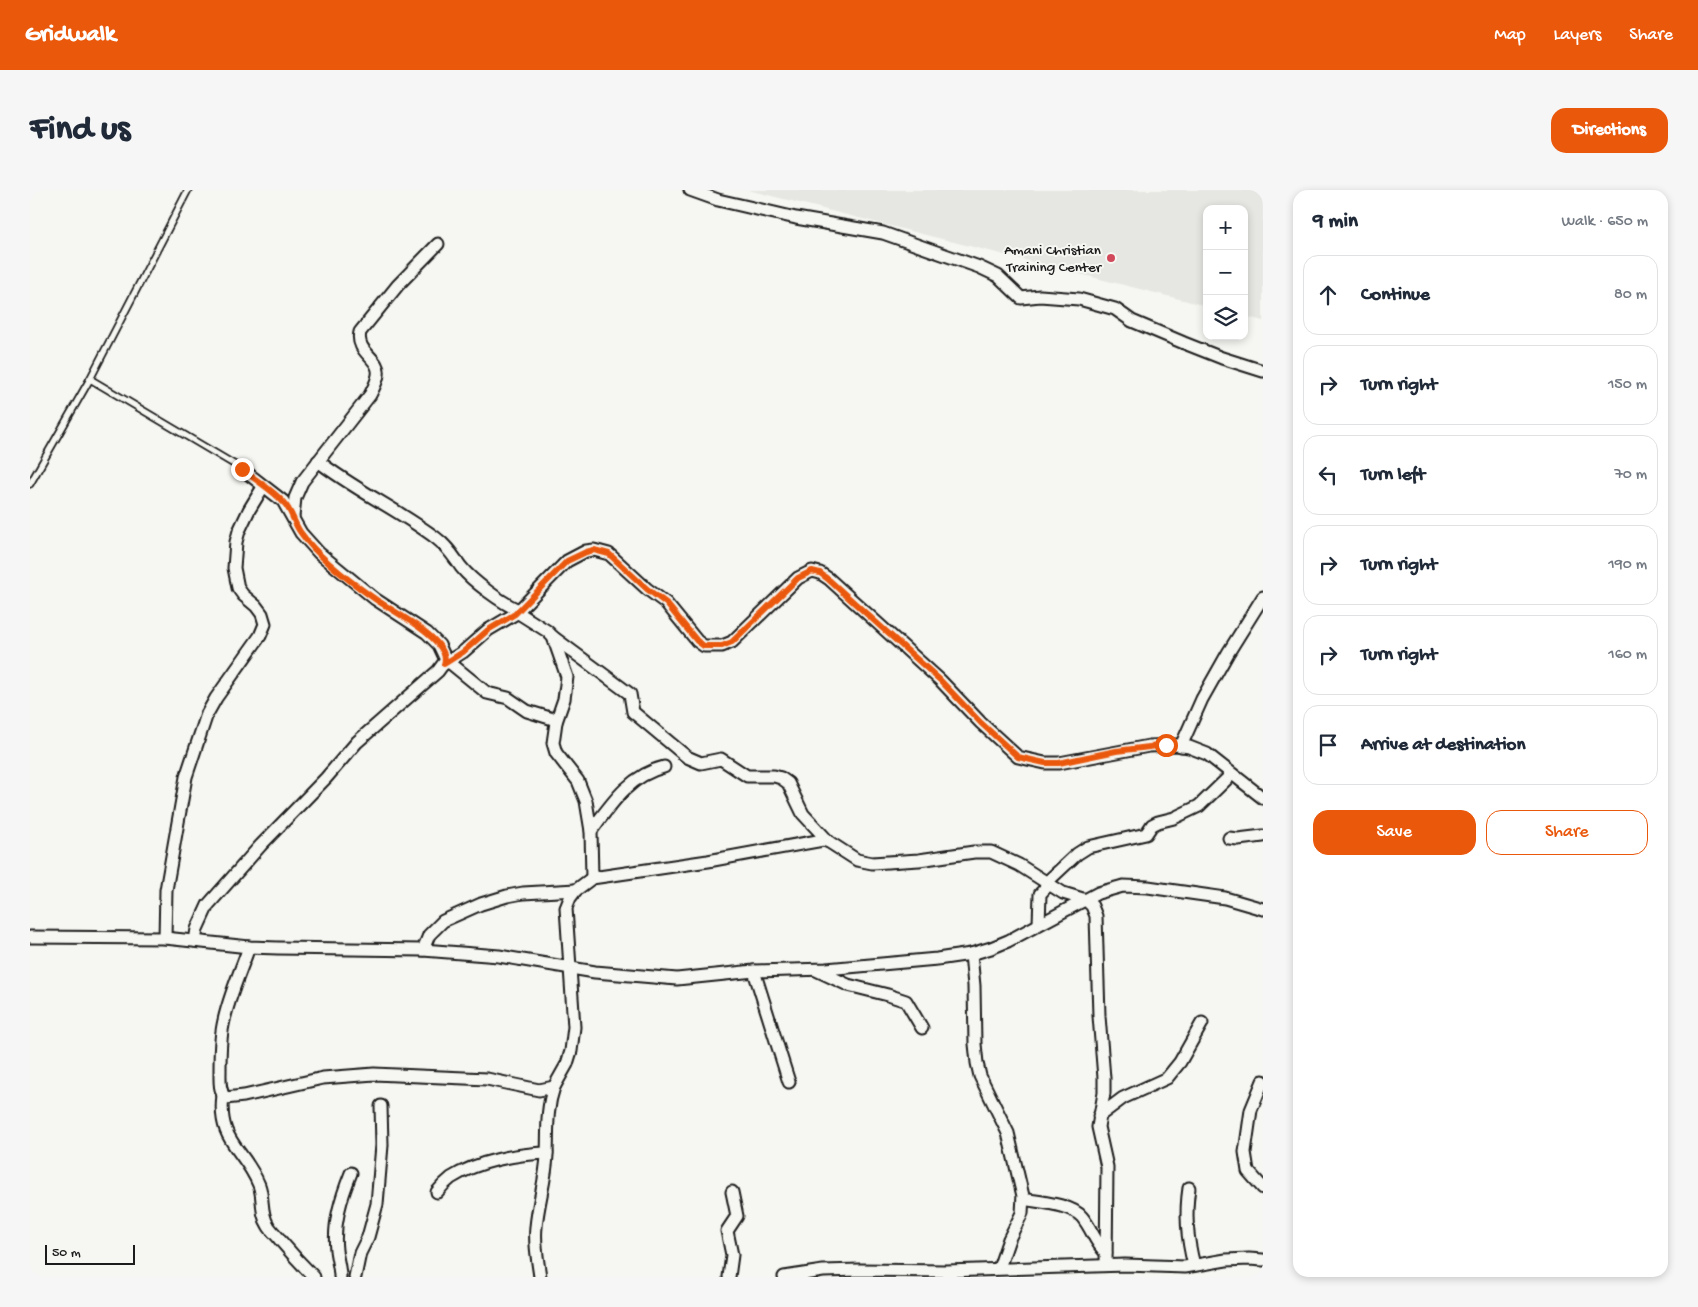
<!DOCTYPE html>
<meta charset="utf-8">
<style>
:root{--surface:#fff;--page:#f6f6f7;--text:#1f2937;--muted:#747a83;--line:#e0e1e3;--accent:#ea580c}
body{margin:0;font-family:"Gochi Hand",sans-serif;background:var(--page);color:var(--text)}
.controls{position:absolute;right:15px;top:15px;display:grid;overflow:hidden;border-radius:10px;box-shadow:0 2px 8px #0003}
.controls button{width:45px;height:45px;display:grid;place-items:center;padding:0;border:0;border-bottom:1px solid var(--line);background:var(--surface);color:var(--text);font:25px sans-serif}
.scale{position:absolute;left:15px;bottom:12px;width:90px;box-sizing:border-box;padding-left:5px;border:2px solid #1c1c1c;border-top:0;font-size:14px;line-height:18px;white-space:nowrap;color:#1c1c1c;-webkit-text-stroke:4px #f6f6f2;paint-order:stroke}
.stop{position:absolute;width:15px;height:15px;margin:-11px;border:4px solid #ea580c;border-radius:50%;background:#fff}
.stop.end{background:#ea580c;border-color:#fff;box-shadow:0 1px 5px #0008}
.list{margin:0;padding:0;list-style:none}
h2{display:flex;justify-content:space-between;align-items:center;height:65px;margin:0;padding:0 20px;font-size:21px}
h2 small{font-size:16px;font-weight:400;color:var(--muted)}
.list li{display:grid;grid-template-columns:32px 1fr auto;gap:15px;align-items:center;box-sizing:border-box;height:80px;margin:0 10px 10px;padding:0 10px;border:1px solid var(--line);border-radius:15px}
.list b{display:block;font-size:19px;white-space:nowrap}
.list em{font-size:16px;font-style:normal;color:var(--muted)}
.actions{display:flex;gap:10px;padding:15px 20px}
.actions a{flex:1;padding:11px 0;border:1px solid var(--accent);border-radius:15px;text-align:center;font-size:18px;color:var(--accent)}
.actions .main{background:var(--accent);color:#fff}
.icon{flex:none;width:28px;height:28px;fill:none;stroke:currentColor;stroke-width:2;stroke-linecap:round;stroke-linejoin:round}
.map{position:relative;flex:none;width:1233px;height:1087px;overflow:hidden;border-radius:15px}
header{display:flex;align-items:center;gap:30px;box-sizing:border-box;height:70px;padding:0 25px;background:var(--accent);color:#fff}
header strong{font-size:24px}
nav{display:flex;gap:28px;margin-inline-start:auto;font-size:18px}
.intro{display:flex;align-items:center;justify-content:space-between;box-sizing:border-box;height:120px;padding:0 30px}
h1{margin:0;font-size:35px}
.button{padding:12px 22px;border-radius:15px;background:var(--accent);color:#fff;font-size:18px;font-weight:700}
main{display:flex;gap:30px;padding:0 30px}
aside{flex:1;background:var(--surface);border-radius:15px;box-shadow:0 2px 8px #0003}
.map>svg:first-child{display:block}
</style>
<header>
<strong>Gridwalk</strong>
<nav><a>Map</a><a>Layers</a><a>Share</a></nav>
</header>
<div class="intro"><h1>Find us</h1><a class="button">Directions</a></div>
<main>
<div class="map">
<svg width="1233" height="1087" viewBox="0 0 1233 1087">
<rect width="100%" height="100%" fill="#f6f6f2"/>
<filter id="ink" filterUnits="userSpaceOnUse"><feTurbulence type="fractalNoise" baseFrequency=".02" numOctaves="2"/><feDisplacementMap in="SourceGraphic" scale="10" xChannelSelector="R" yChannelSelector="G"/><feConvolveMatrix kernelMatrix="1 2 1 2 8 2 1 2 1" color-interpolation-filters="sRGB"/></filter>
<g filter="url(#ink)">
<path fill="#e6e6e2" d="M718,0H1233V131L1214,126V19H1177V116Z"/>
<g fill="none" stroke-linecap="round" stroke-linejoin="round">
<g stroke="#1c1c1c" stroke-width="9">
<g id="service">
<path d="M60,189L212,279"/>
<path d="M0,294L60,189L158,0"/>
</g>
</g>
<g stroke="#1c1c1c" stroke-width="15">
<g id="minor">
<path d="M660,0L688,10L766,28L853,43L949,77L968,86L991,108L1010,106L1049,109L1085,119L1102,131L1154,153L1192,168L1233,181"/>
<path d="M288,271C325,300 369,320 406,348C418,357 423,366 431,377C442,391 473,414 489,420"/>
<path d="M263,327L265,308L272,292L340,205C343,199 347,192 348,185C351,168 325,163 330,142L368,95L408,54"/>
<path d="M487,422L517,441L523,447L537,487L534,509L526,532L523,553L526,563L548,591L556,611L561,641L562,688"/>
<path d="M523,447L600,504L603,522L657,567L671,573L691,569L717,586H744L751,588L758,593L773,624L799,652"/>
<path d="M419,472L457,503L478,508L497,521L523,529L526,532"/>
<path d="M414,474L433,462L458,440L485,424L537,371L556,361L564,360L579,364L617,399L636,413L667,451L674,456H692L702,452L768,388L782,381L790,383L799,389L910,490L951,533L988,567L1015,573H1029L1119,556L1147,555L1159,557L1177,564L1233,608"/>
<path d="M1151,556L1172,509L1198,463L1233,407"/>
<path d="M561,641C581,614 600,585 634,577"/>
<path d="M1199,648L1208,649L1233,646"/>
<path d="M1017,692L1047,664L1058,657L1116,644L1122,635L1128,632L1144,628L1169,616L1202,584"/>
<path d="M1009,734L1010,704L1020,693"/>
<path d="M0,747L135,748L219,757L248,758L393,760L469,766L565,782L647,789L724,781L796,779L907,769L941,764L961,758L978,751L1068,703L1093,696L1118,697L1195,708L1233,719"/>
<path d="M135,748L136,700L156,587L177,524L186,508L230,446L235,434L232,424L226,416L213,405L208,398L204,378L206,352L209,341L219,320L233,297"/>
<path d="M165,751L167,739L178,715L231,655L296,588L327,552L408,481L416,470L409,455L397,443L345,409L289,363L271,343L253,311L212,279"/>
<path d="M219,757C210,783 198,808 193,835C190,850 190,866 190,881C190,890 189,900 195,908L214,906L293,888L344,884L457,889L509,900L524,897L537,874L541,861L544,837L536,718L540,708L546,700L562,688L678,671L793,650L799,652L827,670L842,673L889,670L944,662H961L989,675L1033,703L1056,710L1062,716L1066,726L1069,826L1074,888V903L1068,937L1077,977L1076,1075"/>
<path d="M393,760L399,745L413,731L451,714L477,706L493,703L546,700"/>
<path d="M941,764L944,796L945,854L947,873L950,886L978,943L993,1006L992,1023L979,1049L969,1078"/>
<path d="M786,780L818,795L858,805L876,811L892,838"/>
<path d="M724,781L759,892"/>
<path d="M1233,891L1221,920L1215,962L1218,981L1233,998"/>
<path d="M193,905C187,952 214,958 229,995C234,1008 230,1023 238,1035C241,1041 247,1045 250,1050C261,1063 272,1075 284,1087"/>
<path d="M1069,926L1093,908L1137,888L1150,872L1172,833"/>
<path d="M1159,998C1155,1024 1157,1049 1164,1075"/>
<path d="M407,1002C411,997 416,992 421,988C448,971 486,964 517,963"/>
<path d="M993,1009C1009,1012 1041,1014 1052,1027C1062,1039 1064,1051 1076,1063"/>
<path d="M310,1087C310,1078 307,1069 306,1060C303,1033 311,1008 321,983"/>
<path d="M325,1087L330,1063L338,1047L347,1014L352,955L351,916"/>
<path d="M510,1087C508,1071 504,1054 506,1037C508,1013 516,989 517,965C518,941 516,920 524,897"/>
<path d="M699,1087L702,1065L697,1041L707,1026L702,1002"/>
<path d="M754,1087L793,1081L830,1080L916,1081L1095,1075L1155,1077L1196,1070L1219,1069L1233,1070"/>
</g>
</g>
<use href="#service" stroke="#f6f6f2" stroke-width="5.5"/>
<use href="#minor" stroke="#f6f6f2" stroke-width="11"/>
</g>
</g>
<g fill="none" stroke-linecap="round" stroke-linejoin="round" filter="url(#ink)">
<path stroke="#ea580c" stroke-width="6" d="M212,279C225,290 243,300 254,313C262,321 264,334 271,343C287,366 322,393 345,409C362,421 423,451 414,474L433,462L458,440L485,424L537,371L556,362L564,360L579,364L617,399L636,413L667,451L674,456H692L702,452L768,388L782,381L790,383L799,390L910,490L951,533L988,567L1015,573H1029L1086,561L1136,555"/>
</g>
<circle fill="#d1495b" stroke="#f6f6f2" stroke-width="2" cx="1081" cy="68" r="5"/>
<g text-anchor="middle" stroke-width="4" stroke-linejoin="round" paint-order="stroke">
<g font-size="15" fill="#1c1c1c" stroke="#f6f6f2" text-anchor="end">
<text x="1071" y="64">Amani Christian<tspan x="1071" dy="17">Training Center</tspan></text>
</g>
</g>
</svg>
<div class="controls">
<button>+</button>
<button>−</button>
<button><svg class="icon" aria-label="layers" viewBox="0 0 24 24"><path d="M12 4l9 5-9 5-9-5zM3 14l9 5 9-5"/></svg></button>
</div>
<div class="scale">50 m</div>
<div class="stop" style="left:1136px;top:555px"></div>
<div class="stop end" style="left:212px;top:279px"></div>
</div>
<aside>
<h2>9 min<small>Walk · 650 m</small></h2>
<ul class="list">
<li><svg class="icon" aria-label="ahead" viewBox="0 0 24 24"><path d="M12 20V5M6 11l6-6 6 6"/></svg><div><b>Continue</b></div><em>80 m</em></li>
<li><svg class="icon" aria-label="right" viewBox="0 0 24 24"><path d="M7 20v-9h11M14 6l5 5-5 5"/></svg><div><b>Turn right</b></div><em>150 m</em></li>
<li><svg class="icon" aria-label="left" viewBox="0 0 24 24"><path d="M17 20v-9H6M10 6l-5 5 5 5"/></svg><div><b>Turn left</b></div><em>70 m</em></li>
<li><svg class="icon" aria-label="right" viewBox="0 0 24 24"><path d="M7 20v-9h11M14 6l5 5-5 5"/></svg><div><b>Turn right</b></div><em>190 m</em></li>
<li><svg class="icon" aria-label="right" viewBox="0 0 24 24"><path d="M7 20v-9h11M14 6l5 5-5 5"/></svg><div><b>Turn right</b></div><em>160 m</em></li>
<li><svg class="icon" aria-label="arrive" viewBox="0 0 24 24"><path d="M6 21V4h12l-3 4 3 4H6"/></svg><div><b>Arrive at destination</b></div></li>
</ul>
<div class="actions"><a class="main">Save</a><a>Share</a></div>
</aside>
</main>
